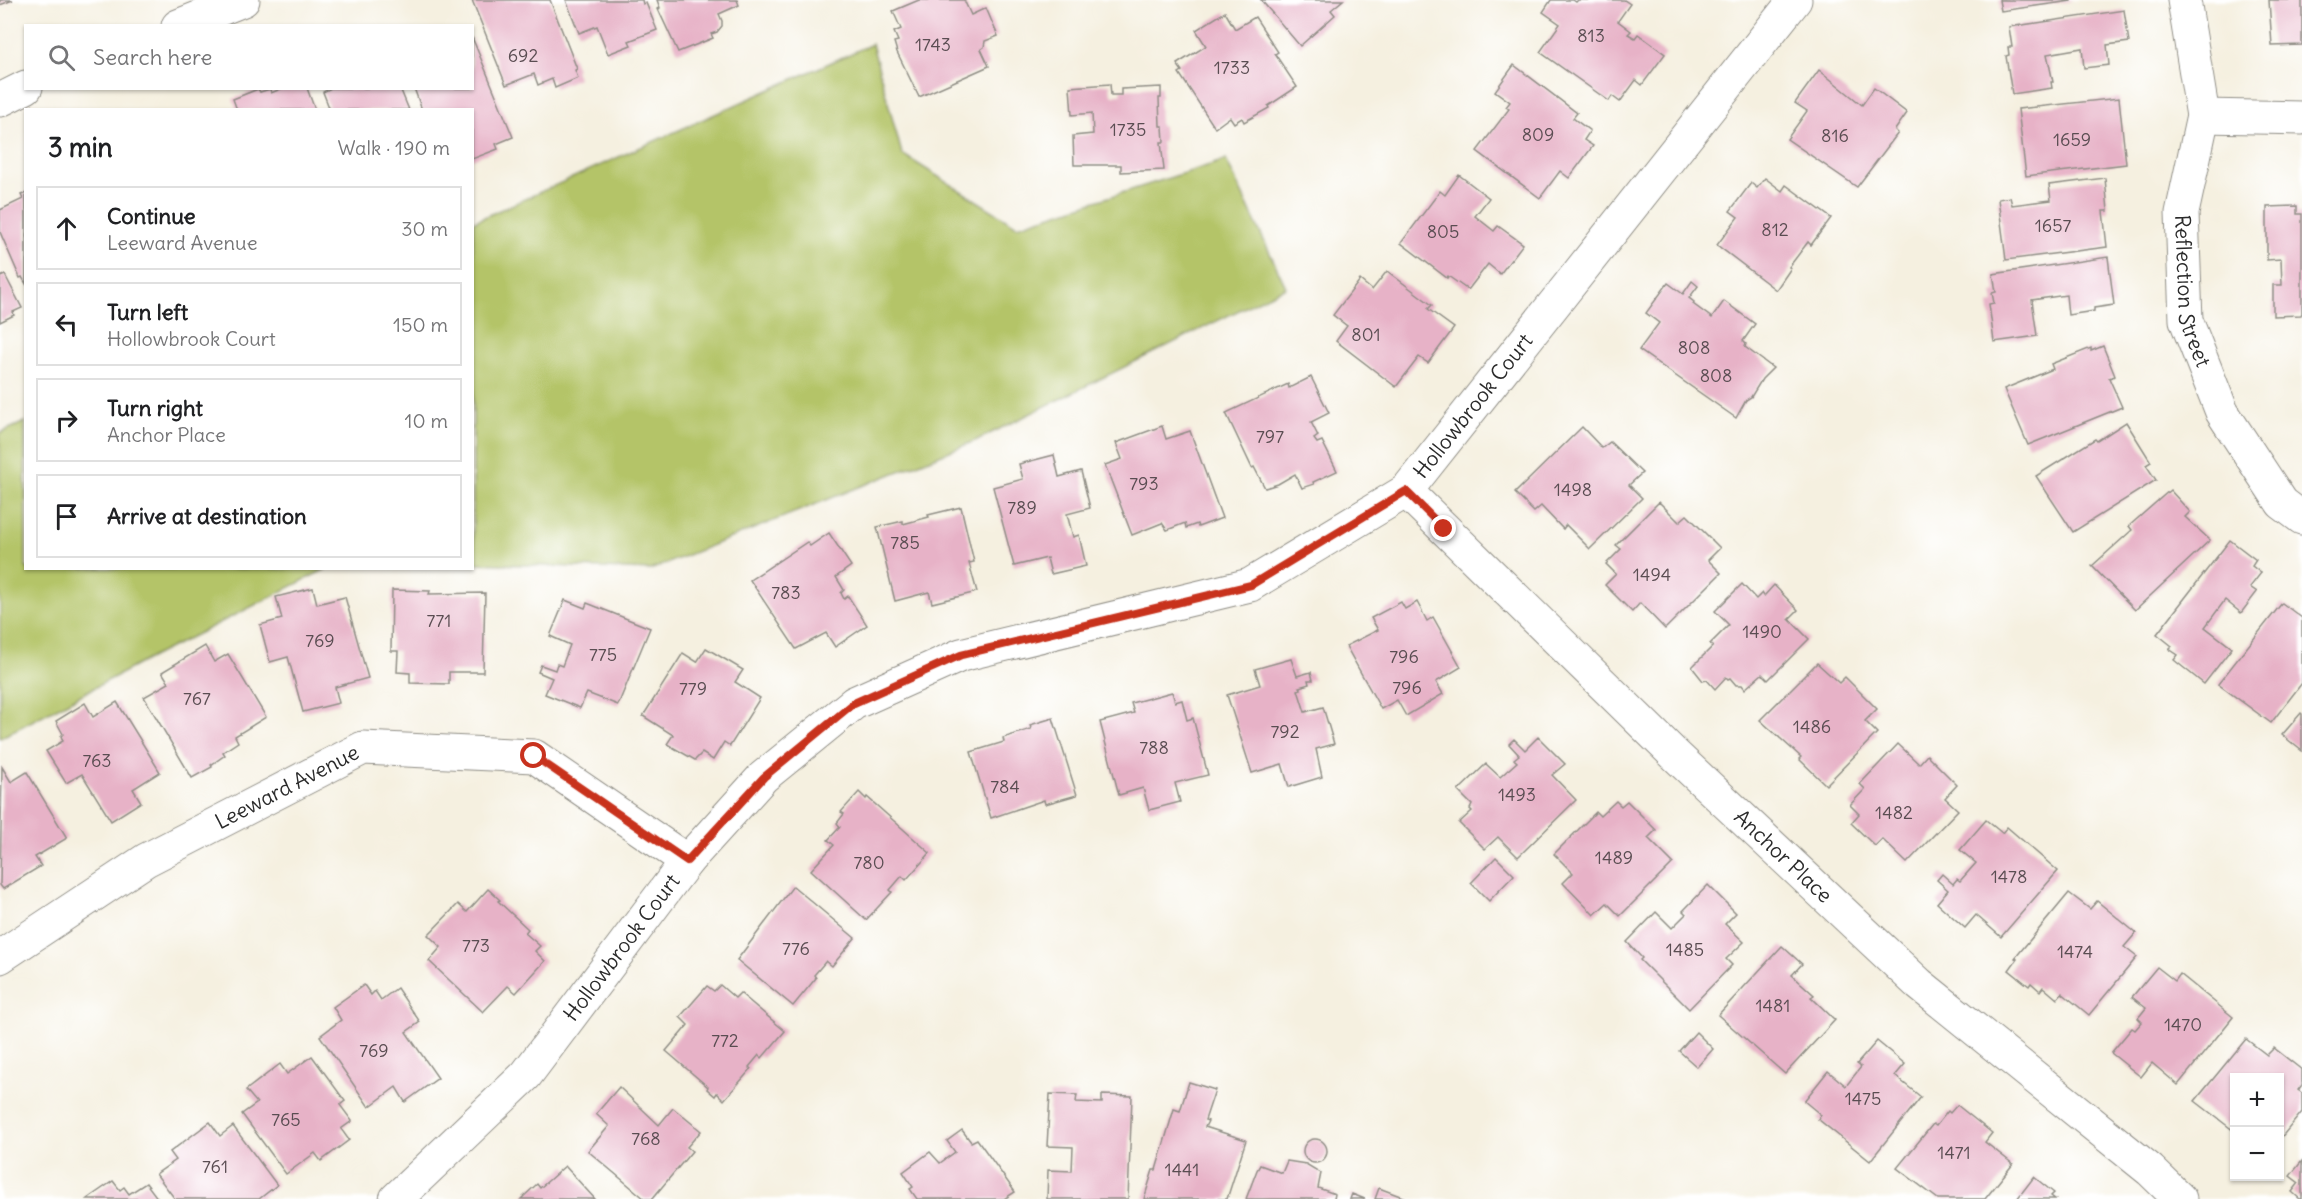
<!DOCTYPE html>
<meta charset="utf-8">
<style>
:root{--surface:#fff;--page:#f6f6f6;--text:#202124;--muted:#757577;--line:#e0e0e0}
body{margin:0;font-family:Delius,sans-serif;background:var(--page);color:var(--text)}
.controls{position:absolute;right:18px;bottom:18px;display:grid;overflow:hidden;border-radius:0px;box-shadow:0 2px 4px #0004}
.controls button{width:54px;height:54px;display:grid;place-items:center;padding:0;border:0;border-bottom:2px solid var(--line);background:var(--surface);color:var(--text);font:30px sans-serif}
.stop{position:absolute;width:18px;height:18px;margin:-14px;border:4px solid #c8321e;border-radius:50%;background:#fff}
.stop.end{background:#c8321e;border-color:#fff;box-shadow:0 2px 6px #0008}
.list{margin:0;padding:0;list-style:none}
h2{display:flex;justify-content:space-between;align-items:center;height:78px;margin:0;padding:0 24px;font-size:26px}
h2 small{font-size:20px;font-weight:400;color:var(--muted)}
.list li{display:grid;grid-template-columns:39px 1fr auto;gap:18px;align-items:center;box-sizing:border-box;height:84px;margin:0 12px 12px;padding:0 12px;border:2px solid var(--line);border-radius:0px}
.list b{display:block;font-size:22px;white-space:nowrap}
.list p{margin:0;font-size:20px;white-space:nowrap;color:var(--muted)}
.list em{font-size:20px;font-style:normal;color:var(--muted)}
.icon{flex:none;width:33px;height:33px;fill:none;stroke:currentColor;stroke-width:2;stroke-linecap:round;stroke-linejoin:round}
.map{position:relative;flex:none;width:2302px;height:1199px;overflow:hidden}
.search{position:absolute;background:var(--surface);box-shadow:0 2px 4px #0004;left:24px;top:24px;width:450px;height:66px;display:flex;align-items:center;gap:15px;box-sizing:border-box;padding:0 21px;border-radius:0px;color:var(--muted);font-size:22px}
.panel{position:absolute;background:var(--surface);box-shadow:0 2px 4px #0004;left:24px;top:108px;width:450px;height:462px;border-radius:0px}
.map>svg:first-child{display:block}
</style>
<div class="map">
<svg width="2302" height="1199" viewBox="0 0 2302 1199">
<rect width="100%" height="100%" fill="#fff"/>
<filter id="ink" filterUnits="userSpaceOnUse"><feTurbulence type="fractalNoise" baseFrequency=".0167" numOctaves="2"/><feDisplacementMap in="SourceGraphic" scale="12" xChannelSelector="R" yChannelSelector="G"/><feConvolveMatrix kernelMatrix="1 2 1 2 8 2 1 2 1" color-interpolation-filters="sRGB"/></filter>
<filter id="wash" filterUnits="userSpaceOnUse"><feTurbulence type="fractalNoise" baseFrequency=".008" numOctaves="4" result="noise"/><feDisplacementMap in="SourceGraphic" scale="24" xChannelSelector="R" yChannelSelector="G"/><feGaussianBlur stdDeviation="1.35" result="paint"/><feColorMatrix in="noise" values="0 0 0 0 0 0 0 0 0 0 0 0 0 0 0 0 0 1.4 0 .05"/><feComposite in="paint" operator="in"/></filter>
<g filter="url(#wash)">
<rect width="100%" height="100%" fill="#f5f0e0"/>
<g fill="#b4c467" stroke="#707849" stroke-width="1.5">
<path d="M872,44L902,154L1017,226L1226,160L1286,287L975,441L650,570L473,563V222Z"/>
<path d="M25,422L26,568L326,569L154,656L0,738V433Z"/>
</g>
<g id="blocks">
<g fill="#e7b2c7">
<path d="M0,0H13L0,5Z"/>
<path d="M472,0H550L577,69L575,70L578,78L555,88L552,79L538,85L534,74L506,85Z"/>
<path d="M566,0H642L643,4L646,3L657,30L629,41L631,45L608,54L597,26L579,33Z"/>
<path d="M657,0H737L739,5L719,14L722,21V26L717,32L711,34L713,38L678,52L658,9L660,8Z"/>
<path d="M919,0H964L971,15L986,8L998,36L985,41L984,47L981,49L989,66L919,97L897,52L894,42L898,41L894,32L901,29L893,11Z"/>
<path d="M1261,0H1343L1331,10L1335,15L1300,46Z"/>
<path d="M1551,0H1573L1576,2L1578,0H1624L1630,4L1618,21L1631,31L1628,34L1635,38L1638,34L1665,54L1642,85L1636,80L1620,102L1612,96L1609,101L1540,52L1560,24L1543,12Z"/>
<path d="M1999,0H2071V1L2001,11Z"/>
<path d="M2269,0H2302V45L2272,46Z"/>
<path d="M2124,10L2129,42L2107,45L2109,65L2084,68L2082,48L2047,54L2053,82H2051L2052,88L2012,94L2006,56L2009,55L2008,47H2012L2009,27Z"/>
<path d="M1225,12L1235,29L1255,17L1278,52L1275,54L1297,87L1268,106L1269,108L1244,122L1242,118L1234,123L1230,117L1215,128L1179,73L1182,71L1177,64L1206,46L1196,30Z"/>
<path d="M472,37L513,137L496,144L498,149L472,159V110H422L414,88H472Z"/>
<path d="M1514,65L1577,113L1573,118L1590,131L1584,140L1593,146L1569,178L1560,171L1540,198L1477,151L1509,109L1506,107L1510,102L1495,91Z"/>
<path d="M1819,70L1862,105L1874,88L1907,113L1895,130L1898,133L1857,187L1787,139L1807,111L1795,103Z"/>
<path d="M1110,84L1111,95H1121V89L1161,87V98H1159L1160,126H1163L1164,142H1161L1164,170L1121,172V165H1074L1073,136L1093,134L1092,113L1072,115L1070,87Z"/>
<path d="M283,88H307L315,110H237L233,99L258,89L260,92L270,89L271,93Z"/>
<path d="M331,88H400L409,110H330L323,92Z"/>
<path d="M2119,98L2126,164L2026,176L2018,109Z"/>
<path d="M1459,175L1489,198L1475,216L1494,231L1498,226L1523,244L1500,274L1488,264L1468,290L1448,276L1447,278L1401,243L1440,191L1445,195Z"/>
<path d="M1765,178L1782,191L1786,185L1831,218L1811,245L1808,242L1789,267L1791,268L1776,290L1717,245L1738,217L1730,211L1751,183L1757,188Z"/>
<path d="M2105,178L2108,211H2103L2107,247L2006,260L1998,199L2010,197L2012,205L2051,200L2049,185Z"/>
<path d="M26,193V284L22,277L20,278L0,232V210L23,199L21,195Z"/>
<path d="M2297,206V214H2302V313L2301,315L2273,316V285H2282L2281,259L2267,260V207Z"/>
<path d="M2108,257L2114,305L2094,308V311L2068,315L2066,295L2032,300L2037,336L1994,342L1989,304L1994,303L1992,293L1996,292L1993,274Z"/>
<path d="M1387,271L1432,305L1428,309L1454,328L1428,363L1419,357L1396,387L1336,341L1347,326L1333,315L1360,280L1372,290Z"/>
<path d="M5,275L22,308L13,312L14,315L0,322V277Z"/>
<path d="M1692,281L1698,286L1689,298L1694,302L1693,304L1712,318L1724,301L1755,324L1743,341L1746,344L1745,347L1773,368L1762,379L1751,397L1746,400L1736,418L1639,350L1659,323L1646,313L1668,283L1683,294Z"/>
<path d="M2103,346L2115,376L2109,378L2122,407L2028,445L2004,389L2053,369L2051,364L2091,348V351Z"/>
<path d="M1311,377L1329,413L1311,422L1318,436L1314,439L1317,443L1322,441L1337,471L1313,482L1314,484L1302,488L1295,474L1278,484L1265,488L1254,467L1252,468L1226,413L1288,384L1289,388Z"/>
<path d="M2126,422L2151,462L2146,465L2156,480L2073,532L2036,476L2095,439L2097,441Z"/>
<path d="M1162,426L1166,439L1190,431L1222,518L1198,527L1197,524L1186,528L1185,523L1167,530L1162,523L1132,535L1105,465L1122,459L1116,443Z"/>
<path d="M1582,427L1602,448L1610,442L1642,473L1629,485L1642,498L1590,549L1566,525L1563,529L1541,506L1534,512L1515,493Z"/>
<path d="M1054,455L1059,477L1081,471L1090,508L1067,514L1073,537L1079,535L1086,566L1051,574L1047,558L1014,566L993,487L1023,479L1019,464Z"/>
<path d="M2170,490L2190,512L2185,517L2210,540L2135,610L2092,566L2132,530L2129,526Z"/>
<path d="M1659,502L1679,522L1687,515L1720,548L1708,560L1721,573L1665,629L1640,603L1632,612L1605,585L1616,574L1606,564L1621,549L1616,545Z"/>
<path d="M961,507L974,562L969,563L977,592L932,603L929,592L895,601L877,527L903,521V524L929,517L928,515Z"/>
<path d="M829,533L851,566L836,577L844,590L841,593L844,599L848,596L867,625L835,647L826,633L796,649L750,580L807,542L810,546Z"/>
<path d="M2230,540L2256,560L2252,566L2261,573L2250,587L2257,592L2241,613L2225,600L2205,627L2232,648L2204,684L2174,660L2178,655L2169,649L2172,646L2157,634Z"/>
<path d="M1742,584L1756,599L1762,593L1764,596L1774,585L1798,610L1789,619L1809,639L1768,680L1762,674L1745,689L1742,685H1736L1730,678L1728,679L1726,677L1715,689L1707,680L1703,681L1692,667L1713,646L1710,644L1729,625L1715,611Z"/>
<path d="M313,588L317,604L345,597L368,678L335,687L339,703L303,712L288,657L270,662L260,625L282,619L276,597Z"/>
<path d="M392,590L430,591L429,594L485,593L483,672H449V684L410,683V673L397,672L398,651H391Z"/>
<path d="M565,600L585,608L587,603L650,628L618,705L587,693L580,708L545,694L552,678L538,672L541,665L555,670L557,664L562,666L570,645L550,636Z"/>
<path d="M1401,602L1405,609L1417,602L1427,621L1433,617L1461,667L1436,682L1443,694L1406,716L1397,700L1381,709L1346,646L1378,630L1371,618Z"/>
<path d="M2282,603L2302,618V683L2271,723L2218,684Z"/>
<path d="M205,646L214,662L228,654L266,717L235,736L238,742L223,752L225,755L211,765L212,767L192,778L144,697L169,683L162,672Z"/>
<path d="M706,648L743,670L735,682L760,698L730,746L724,742L713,760L702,753L695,760L667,744L673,735L643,716L683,653L697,662Z"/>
<path d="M1291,659L1297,676L1311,672L1313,680H1308L1309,684L1299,687L1301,689L1298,690L1305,712L1323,707L1334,744L1316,749L1322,777L1289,787L1282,764L1252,773L1227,695L1260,685L1255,669Z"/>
<path d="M1817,663L1839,683L1845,677L1877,709L1865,721L1877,733L1826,785L1799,759L1801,757L1760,720Z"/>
<path d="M1172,692L1175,702L1182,700L1187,720L1193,718L1208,775L1175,783L1180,802L1149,810L1143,788L1119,795L1100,722L1134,713L1131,703Z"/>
<path d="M117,702L160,772L133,789L141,802L111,821L82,774L66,783L46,751L63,741L61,736L63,734L56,721L85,703L93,717Z"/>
<path d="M2301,713L2302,714V751L2282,735Z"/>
<path d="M1053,718L1077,795L1045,804L1044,800L991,818L971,752L1004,742L1003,738L1031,729L1030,725Z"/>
<path d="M1538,737L1565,764L1552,775L1576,800L1518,857L1498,837L1485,849L1459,823L1472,811L1470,809L1472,805L1458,791L1486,764L1500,777L1517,762L1514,759L1519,755L1509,744L1514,739L1525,750Z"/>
<path d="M1898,744L1919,764L1927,755L1957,785L1945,798L1958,810L1907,863L1882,839L1875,846L1851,823L1859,814L1850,805L1865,789L1860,784Z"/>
<path d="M2,767L11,782L27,772L67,838L35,857L41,866L3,889L0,885Z"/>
<path d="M859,792L866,799L867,797L930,853L906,880L902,876L890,890L892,892L866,920L811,870L834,845L828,840L840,827L837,823L844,814L841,812Z"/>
<path d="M1616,801L1621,806L1627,801L1656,830L1648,838L1673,863L1620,916L1607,903L1594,915L1563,883L1573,873L1554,854L1596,812L1600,816Z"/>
<path d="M1986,820L2002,833L2007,827L2058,871L2001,937L1976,915L1965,928L1937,903L1948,890L1937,880L1942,874L1953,884L1957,879L1960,881L1976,863L1960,850Z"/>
<path d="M1496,857L1514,875L1489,901L1471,883Z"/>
<path d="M1708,885L1736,913L1725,924L1744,942L1726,959L1732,965L1689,1009L1640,960L1642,958L1627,942L1656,912L1672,928L1686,914L1683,911Z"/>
<path d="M793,886L855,938L832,966L826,961L814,975L816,978L793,1006L737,960Z"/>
<path d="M488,889L500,900L498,901L528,929L525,933L540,946L535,951L545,961L516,993L508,986L483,1012L429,961L441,947L428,935L458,904L467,912Z"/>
<path d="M2069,893L2090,909L2097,901L2136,933L2124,947L2137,957L2089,1015L2062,993L2057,999L2043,987L2040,991L2031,983L2029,986L2009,970L2017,959L2015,958Z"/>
<path d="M1782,946L1802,964L1792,975L1814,995L1811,997L1835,1020L1785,1074L1718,1015Z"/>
<path d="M2157,967L2175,981L2180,974L2233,1017L2178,1085L2152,1063L2141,1077L2111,1053L2132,1028L2135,1030L2142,1022L2138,1018L2146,1008L2132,997Z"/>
<path d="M364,985L371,995L375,991L381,1000L397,988L420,1022L406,1032L438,1078L405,1102L396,1087L369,1107L320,1036L341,1020L333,1007Z"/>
<path d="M720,985L735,998L740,993L785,1031L762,1058L759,1055L749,1067L751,1069L724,1100L717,1093L715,1096L707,1089L708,1087L666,1051L688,1025L680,1017L707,986L714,991Z"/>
<path d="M1696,1032L1713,1049L1697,1067L1679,1051Z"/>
<path d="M2246,1039L2267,1055L2274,1048L2302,1070V1085L2298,1090L2302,1093V1112L2280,1139V1078H2234V1131L2195,1101Z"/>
<path d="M1877,1041L1905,1064L1895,1076L1921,1097L1870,1161L1818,1119L1821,1115L1804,1101L1828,1071L1846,1086L1861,1067L1857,1064Z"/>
<path d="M312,1056L345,1101L340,1105L352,1121L341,1129L349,1140L321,1161L315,1153L286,1174L242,1114L257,1103L246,1090L280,1064L287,1074Z"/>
<path d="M1189,1082L1215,1090L1205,1120L1208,1121L1205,1127L1246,1140L1227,1199H1144L1153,1170H1156L1174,1109L1180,1111Z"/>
<path d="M619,1087L659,1125L673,1108L701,1131L687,1147L692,1151L652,1199H645L588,1151L609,1126L596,1114Z"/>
<path d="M1050,1094L1077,1095L1076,1102L1102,1103V1095L1132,1096L1128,1199H1047L1048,1170L1072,1171L1073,1147L1047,1146Z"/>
<path d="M1957,1105L1992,1133L1985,1142L2013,1164L1985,1199H1938L1897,1168L1933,1124L1936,1126L1948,1111L1950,1113Z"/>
<path d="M210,1122L220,1136L233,1126L277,1185L259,1199H175L156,1174L176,1160L170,1152Z"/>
<path d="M962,1130L971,1142L977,1139L1015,1192L1004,1199H917L910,1189L913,1187L903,1172L930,1152L940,1163L955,1152L947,1141Z"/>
<circle cx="1315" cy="1151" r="12"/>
<path d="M1287,1161L1306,1164L1321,1173L1318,1188L1335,1194L1334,1199H1246L1257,1170L1260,1165L1282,1173Z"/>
<path d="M2302,1161V1199H2300L2292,1192L2299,1183L2290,1176Z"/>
<path d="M565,1166L595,1199H521L537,1184L540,1188Z"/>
<path d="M2034,1177L2054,1193L2051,1196L2055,1199H2017Z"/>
<path d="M113,1181L120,1190L124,1187L129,1194L146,1183L158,1199H87Z"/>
<path d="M1379,1188L1408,1199H1375Z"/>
<path d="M1352,1194L1365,1199H1350Z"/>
</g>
</g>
</g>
<g filter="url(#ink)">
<use href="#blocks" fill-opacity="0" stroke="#908e86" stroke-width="1.5"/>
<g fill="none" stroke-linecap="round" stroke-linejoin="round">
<g stroke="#908e86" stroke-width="35">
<g id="minor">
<path id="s1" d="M2184,0L2203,116L2182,213L2186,320L2222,412L2282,503L2302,518"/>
<path d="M178,26L243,0"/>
<path d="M0,100L26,87"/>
<path d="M2203,116L2302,118"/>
<path id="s2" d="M1406,491L1674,754L1919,984L2150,1170L2180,1199"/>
<path id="s3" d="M0,957L146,860L363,748L534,756L687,861"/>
<path id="s4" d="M396,1199L526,1075L687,861L763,777L854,703L961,655L1250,585L1406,491L1795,0"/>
</g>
</g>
<use href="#minor" stroke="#fff" stroke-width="33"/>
</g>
</g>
<g fill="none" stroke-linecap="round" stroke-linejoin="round" filter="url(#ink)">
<path stroke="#c8321e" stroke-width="8" d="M534,756L687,861L764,777L854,703L961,655L1251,585L1406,491L1444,529"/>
</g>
<g text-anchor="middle" stroke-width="6" stroke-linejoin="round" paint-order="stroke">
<g font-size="18" fill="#5a4d52">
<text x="1591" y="42">813</text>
<text x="933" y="51">1743</text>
<text x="523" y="62">692</text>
<text x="1232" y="74">1733</text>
<text x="1128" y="136">1735</text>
<text x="1538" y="141">809</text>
<text x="1835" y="142">816</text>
<text x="2072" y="146">1659</text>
<text x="2053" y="232">1657</text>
<text x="1775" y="236">812</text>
<text x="1443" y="238">805</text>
<text x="1366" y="341">801</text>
<text x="1694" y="354">808</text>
<text x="1716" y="382">808</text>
<text x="1270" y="443">797</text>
<text x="1144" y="490">793</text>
<text x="1573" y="496">1498</text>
<text x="1022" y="514">789</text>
<text x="905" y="549">785</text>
<text x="1652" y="581">1494</text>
<text x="786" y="599">783</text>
<text x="439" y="627">771</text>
<text x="1762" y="638">1490</text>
<text x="320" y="647">769</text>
<text x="603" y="661">775</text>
<text x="1404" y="663">796</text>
<text x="1407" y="694">796</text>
<text x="693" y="695">779</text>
<text x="197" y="705">767</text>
<text x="1812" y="733">1486</text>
<text x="1285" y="738">792</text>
<text x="1154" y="754">788</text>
<text x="97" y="767">763</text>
<text x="1005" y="793">784</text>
<text x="1517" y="801">1493</text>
<text x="1894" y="819">1482</text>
<text x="1614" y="864">1489</text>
<text x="869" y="869">780</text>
<text x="2009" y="883">1478</text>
<text x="476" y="952">773</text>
<text x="796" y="955">776</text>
<text x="1685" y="956">1485</text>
<text x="2075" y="958">1474</text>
<text x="1773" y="1012">1481</text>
<text x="2183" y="1031">1470</text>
<text x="725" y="1047">772</text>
<text x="374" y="1057">769</text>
<text x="1863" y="1105">1475</text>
<text x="286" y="1126">765</text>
<text x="646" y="1145">768</text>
<text x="1954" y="1159">1471</text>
<text x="215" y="1173">761</text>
<text x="1182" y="1176">1441</text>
</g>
<g font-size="21" fill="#2b2b2b" stroke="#fff">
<text dy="7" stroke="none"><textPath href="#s1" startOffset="296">Reflection Street</textPath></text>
<text dy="7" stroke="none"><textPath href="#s4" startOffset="1383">Hollowbrook Court</textPath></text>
<text dy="7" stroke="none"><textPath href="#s3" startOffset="334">Leeward Avenue</textPath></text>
<text dy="7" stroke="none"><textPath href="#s2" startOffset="525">Anchor Place</textPath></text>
<text dy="7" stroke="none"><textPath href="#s4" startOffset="339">Hollowbrook Court</textPath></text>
</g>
</g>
</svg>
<div class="controls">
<button>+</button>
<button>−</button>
</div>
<div class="stop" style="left:534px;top:756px"></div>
<div class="stop end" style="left:1444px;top:529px"></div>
<div class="search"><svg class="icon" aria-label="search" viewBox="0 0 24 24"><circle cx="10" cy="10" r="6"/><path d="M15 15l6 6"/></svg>Search here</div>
<section class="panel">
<h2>3 min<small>Walk · 190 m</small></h2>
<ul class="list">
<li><svg class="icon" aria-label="ahead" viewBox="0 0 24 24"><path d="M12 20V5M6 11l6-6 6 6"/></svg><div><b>Continue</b><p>Leeward Avenue</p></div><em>30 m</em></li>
<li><svg class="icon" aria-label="left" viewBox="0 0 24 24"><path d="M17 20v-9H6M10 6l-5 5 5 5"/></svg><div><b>Turn left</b><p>Hollowbrook Court</p></div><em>150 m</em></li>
<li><svg class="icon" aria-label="right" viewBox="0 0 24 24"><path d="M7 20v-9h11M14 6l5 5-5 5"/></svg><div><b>Turn right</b><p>Anchor Place</p></div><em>10 m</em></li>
<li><svg class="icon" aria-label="arrive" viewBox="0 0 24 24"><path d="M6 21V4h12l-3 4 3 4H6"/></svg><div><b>Arrive at destination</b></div></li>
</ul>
</section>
</div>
